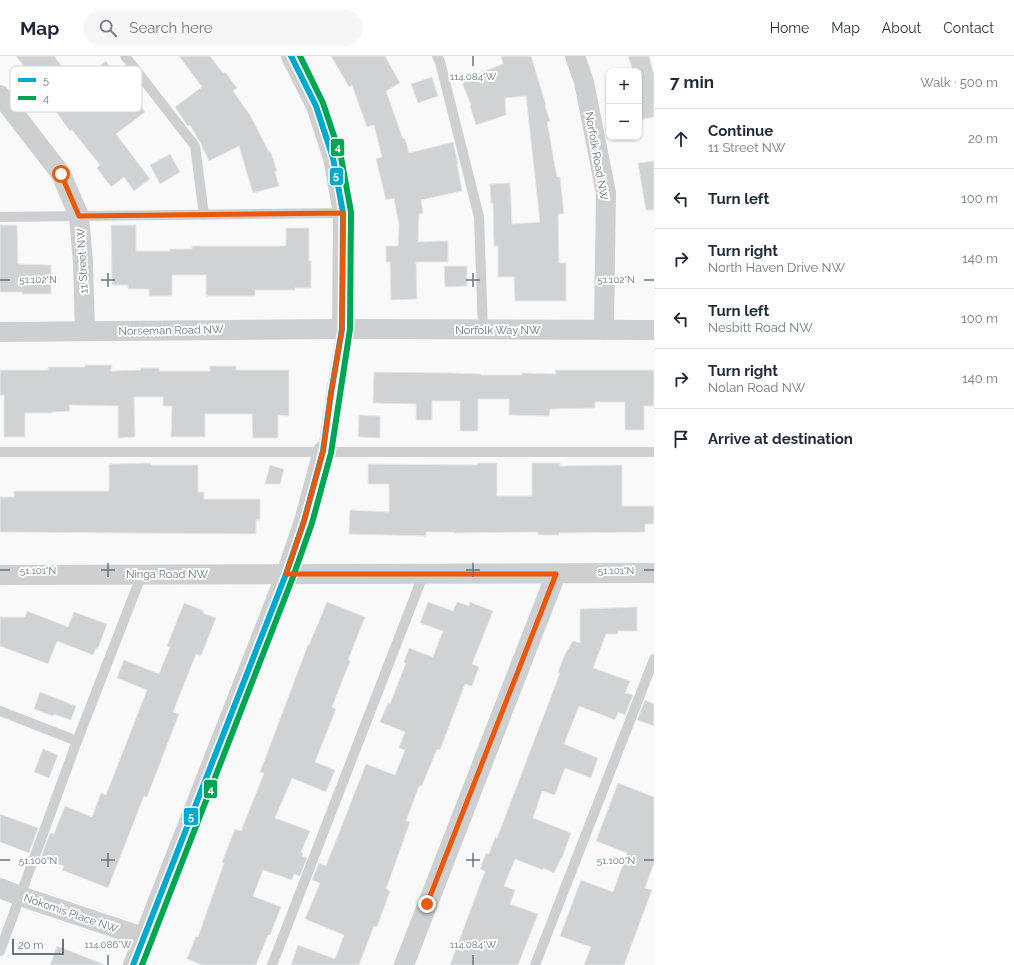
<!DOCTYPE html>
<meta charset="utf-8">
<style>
:root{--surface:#fff;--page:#f6f6f7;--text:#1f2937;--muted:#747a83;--line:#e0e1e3}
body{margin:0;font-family:Raleway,sans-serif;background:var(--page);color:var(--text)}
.controls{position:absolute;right:12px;top:12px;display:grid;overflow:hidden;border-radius:8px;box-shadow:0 1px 3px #0004}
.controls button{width:36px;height:36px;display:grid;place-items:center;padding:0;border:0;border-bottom:1px solid var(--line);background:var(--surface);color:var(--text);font:20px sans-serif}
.scale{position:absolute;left:12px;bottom:10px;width:52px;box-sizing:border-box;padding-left:4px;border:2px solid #657683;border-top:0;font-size:11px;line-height:14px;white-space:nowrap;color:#657683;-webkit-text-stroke:3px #fff;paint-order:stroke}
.stop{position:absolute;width:12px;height:12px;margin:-9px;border:3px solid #ea580c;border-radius:50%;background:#fff}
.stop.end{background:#ea580c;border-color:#fff;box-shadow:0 1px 4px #0008}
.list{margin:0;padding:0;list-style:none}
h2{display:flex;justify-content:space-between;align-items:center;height:52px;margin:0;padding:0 16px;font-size:17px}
h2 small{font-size:13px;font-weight:400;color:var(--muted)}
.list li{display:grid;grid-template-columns:26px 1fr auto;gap:12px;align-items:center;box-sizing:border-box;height:60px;padding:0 16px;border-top:1px solid var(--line)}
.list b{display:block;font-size:15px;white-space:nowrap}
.list p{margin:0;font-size:13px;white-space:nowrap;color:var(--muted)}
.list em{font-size:13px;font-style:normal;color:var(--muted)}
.icon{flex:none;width:22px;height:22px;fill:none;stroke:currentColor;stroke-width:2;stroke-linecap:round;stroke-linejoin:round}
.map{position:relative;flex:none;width:654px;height:909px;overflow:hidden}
header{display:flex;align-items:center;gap:24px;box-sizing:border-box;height:56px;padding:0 20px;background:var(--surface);border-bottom:1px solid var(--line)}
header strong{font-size:19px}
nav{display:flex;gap:22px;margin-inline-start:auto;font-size:14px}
.search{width:280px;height:36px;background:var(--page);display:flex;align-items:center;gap:10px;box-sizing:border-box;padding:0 14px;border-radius:22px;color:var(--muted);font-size:15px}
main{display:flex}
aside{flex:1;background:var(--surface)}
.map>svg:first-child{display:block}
</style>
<header>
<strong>Map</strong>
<div class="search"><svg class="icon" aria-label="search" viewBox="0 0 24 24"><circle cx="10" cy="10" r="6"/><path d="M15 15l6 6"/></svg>Search here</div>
<nav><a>Home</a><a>Map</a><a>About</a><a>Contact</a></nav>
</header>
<main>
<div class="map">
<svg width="654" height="909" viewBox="0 0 654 909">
<rect width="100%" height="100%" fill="#f9f9f9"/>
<g fill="#d0d2d3" stroke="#e8e8e8">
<path d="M16,0H54L76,28L106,5L145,56L116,78L150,123L134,135L124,121L111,131L97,112L100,109L72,74L70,75L49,46L51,44Z"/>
<path d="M179,0H210L223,17L225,16L237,32L233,35L250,59L269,96H271L277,115L275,116L279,130L253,137L239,90L209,105L200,86L190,69L188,70L175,51L202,31Z"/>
<path d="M331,0H385L400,27L386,35L403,83L405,82L409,97L453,86L458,108H457L462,135L421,144L423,157L419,158L418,186L448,185V206H416L417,243L391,244L390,206H386V190H398L399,169L394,142L386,144L376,103L382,101L374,69L367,71L352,29L349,31Z"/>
<path d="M501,0H531L546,49L545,50L550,65L547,66L557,121H560L564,158H558L559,207H566V245H515L514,221H498V190H494L493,147H491L490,128L510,127L512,168L540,166L526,40L505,42L506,59L476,69L470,50L471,49L461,24L503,8Z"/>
<path d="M628,0H649L654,19V61L639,64V15H633Z"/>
<path d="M432,21L438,40L418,47L411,28Z"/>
<path d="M170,98L180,116L160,128L150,109Z"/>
<path d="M654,105V154H646L638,107Z"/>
<path d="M0,169H17L18,208L51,209V238H22V236H0Z"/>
<path d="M111,169H136V195H170V193H192V190H286V172H309V205H311V232H295V234H255V240H206V219H172V240H149V233H128V229H112Z"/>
<path d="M444,210H467V230L445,231Z"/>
<path d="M85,309H112L111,315L141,314V312H159V315H210V310H236V314H289V360L278,359V382H253L252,358H205V381H171L172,350H163V341H134L135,381L118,382V350L69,349L70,355L52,356V357H25V381H4V339H0V314H48V311H85Z"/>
<path d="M555,314H654V350H644V374H625V346H595V352L550,353L549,360L509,359V343H478V375H460V345H432V364H416V348L373,347L374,316L452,317L481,318V319H522V317L556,318Z"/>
<path d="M359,359L380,360V382L358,381Z"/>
<path d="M151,407V409H198V436H204V443H260V464H256V478L0,476V441H14V435H109V408Z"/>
<path d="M477,407H497V440H532V407H560V410L622,409V450H654V468H645V476L559,477V479H538V476L454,477V476H426V480L349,478L350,454L389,456V428H368V408L477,409Z"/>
<path d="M270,409L284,413L280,428H265Z"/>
<path d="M327,546L365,561L348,604L350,605L332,651L336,653L315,706L335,714L326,736L292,722L275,762L310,775L301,796L303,797L302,800L307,802L300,820L294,818L292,824L263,814L253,840L281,851L270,879H268L256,909H202L187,903L196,880L198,881L224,807L222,806L235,773L241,775L264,717L260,716L308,589H309Z"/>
<path d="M428,546L453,555L457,546L469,550L470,546L493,555L472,608L479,611L472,630L465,628L440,694L437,693L422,730H419L406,765L410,766L386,833L390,835L377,871L374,870L359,909H291L298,889L335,903L344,879L305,863L320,827L312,824L319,807L326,810L366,708L395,719L405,694L399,692L405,676L380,666L388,647L390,648L406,607L404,606L409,592L433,601L443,575L420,567Z"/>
<path d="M184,547L204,555L203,557L216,562L201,600L196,598L173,656L179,658L147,741L144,740L108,832L62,814L64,810L41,802L50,777L54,778L65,750L92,761L101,737L106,739L147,634L117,622L124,604L159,618L170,591L167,590Z"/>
<path d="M637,551V575H618V578H606L593,612L630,625L625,637L633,639L625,659L618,656L615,664L579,650L564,688L598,702L591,722L565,712L555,739L542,735L533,762L571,777L562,802H561L554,817L543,812V814L515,803L504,830L515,834L510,848L538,858L518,909H450L485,815L480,813L486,797L489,798L495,781L497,782L560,617L558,616L565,598L573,585L580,587V553Z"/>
<path d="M27,555L68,571L74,556L107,568L98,592H96L93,599L57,585L48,608L0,590V561H25Z"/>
<path d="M40,636L76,650L71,664L54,658L53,660L34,653Z"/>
<path d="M645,644L654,648V670L637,664Z"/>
<path d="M43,693L58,699L49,722L34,716Z"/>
<path d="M618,727L654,741V807L645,832L652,834L624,909H584L591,891L560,880L581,824L613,836L627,797L596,785Z"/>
<path d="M0,758L38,772L29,797L0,786Z"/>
<path d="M57,890L103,908V909H50Z"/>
</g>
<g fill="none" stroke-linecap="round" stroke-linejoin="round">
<g stroke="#cecfd0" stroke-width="10">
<path d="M125,0L195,90L204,159"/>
<path d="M437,0L440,6L479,161L483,274"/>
<path d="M0,161L343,157"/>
<path d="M323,395L331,337L342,273"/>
<path d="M0,396H654"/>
<path d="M0,655L77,685"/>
<path d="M0,895L77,685L142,518"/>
<path d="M272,909L424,517"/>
<path d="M535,909L654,603"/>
</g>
<g stroke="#cecfd0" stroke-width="20">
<path d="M291,0L316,50L333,102L343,157L342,273"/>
<path d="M575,0L584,26L606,137L604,274"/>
<path d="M0,39L61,118L79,160L83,206L85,275"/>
<path d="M0,276L342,273L654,274"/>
<path d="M0,519L654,517"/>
<path d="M0,832L20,840L143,881"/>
<path d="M133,909L286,518L304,465L323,395"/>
<path d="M404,909L556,518"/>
</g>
<g stroke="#fff" stroke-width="9">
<path id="bus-1" d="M133,909L286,518L304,465L323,395L331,337L342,273L343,157L333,102L316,50L291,0"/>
</g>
<g stroke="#fff" stroke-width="9">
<path id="bus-2" d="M142,909L293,521L312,467L331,397L350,273L351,156L341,101L323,47L300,0"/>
</g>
<use href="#bus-1" stroke="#00a9ce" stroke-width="6"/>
<use href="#bus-2" stroke="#00a651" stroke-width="6"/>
</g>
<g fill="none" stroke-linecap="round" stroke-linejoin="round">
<path stroke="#ea580c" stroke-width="5" d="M61,118L79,160L343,157L342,273L331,337L323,395L304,465L286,518H556L427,848"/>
</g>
<path fill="none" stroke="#657683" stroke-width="1.5" d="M473,0V10M108,217V231M473,217V231M0,224H10M101,224H115M466,224H480M644,224H654M108,507V521M473,507V521M0,514H10M101,514H115M466,514H480M644,514H654M108,797V811M473,797V811M0,804H10M101,804H115M466,804H480M644,804H654M108,899V909M473,899V909"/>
<g text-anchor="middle" stroke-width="4" stroke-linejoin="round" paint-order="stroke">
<g font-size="11" fill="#657683" stroke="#fff">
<text transform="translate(597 100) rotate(80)" y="4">Norfolk Road NW</text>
<text transform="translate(82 205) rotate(-93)" y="4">11 Street NW</text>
<text transform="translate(171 274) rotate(-1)" y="4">Norseman Road NW</text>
<text x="498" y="278">Norfolk Way NW</text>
<text x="167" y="522">Ninga Road NW</text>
<text transform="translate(71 857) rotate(19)" y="4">Nokomis Place NW</text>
</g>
</g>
<rect x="10" y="10" width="132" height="46" rx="6" fill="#fff" stroke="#d1d6da" stroke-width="1"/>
<rect x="18" y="22" width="18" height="4" fill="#00a9ce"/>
<rect x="18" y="40" width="18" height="4" fill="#00a651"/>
<g font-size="11" fill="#657683">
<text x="43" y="28">5</text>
<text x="43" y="46">4</text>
</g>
<g font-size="10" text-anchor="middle" fill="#657683" stroke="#fff" stroke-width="4" stroke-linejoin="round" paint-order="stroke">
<text x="473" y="24">114.084°W</text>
<text x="38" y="227">51.102°N</text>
<text x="616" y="227">51.102°N</text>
<text x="38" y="518">51.101°N</text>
<text x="616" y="518">51.101°N</text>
<text x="38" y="808">51.100°N</text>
<text x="616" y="808">51.100°N</text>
<text x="108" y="892">114.086°W</text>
<text x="473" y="892">114.084°W</text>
</g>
<g stroke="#fff" stroke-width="1.5">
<rect x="330" y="82" width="15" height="19" rx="4" fill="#00a651"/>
<rect x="329" y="111" width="15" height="19" rx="4" fill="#00a9ce"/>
<rect x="203" y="723" width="15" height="20" rx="4" fill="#00a651"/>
<rect x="183" y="751" width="16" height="19" rx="4" fill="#00a9ce"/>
</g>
<g font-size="11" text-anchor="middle" font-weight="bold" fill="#fff">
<text x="338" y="95">4</text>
<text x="336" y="124">5</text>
<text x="211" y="737">4</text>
<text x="191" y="765">5</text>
</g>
</svg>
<div class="controls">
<button>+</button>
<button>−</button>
</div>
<div class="scale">20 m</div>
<div class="stop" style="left:61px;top:118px"></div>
<div class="stop end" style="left:427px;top:848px"></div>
</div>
<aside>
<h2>7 min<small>Walk · 500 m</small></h2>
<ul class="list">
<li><svg class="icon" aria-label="ahead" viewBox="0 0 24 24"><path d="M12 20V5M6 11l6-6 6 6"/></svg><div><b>Continue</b><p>11 Street NW</p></div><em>20 m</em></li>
<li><svg class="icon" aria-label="left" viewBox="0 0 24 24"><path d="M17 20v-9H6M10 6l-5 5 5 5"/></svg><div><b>Turn left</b></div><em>100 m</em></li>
<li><svg class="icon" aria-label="right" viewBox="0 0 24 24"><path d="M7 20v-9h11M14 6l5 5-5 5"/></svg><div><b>Turn right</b><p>North Haven Drive NW</p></div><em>140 m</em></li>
<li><svg class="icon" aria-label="left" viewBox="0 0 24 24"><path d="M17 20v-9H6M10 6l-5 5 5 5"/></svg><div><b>Turn left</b><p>Nesbitt Road NW</p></div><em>100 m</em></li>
<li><svg class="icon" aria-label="right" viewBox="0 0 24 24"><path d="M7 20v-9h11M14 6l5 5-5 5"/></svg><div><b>Turn right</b><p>Nolan Road NW</p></div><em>140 m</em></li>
<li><svg class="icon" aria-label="arrive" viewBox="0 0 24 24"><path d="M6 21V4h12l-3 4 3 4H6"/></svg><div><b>Arrive at destination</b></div></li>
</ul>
</aside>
</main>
